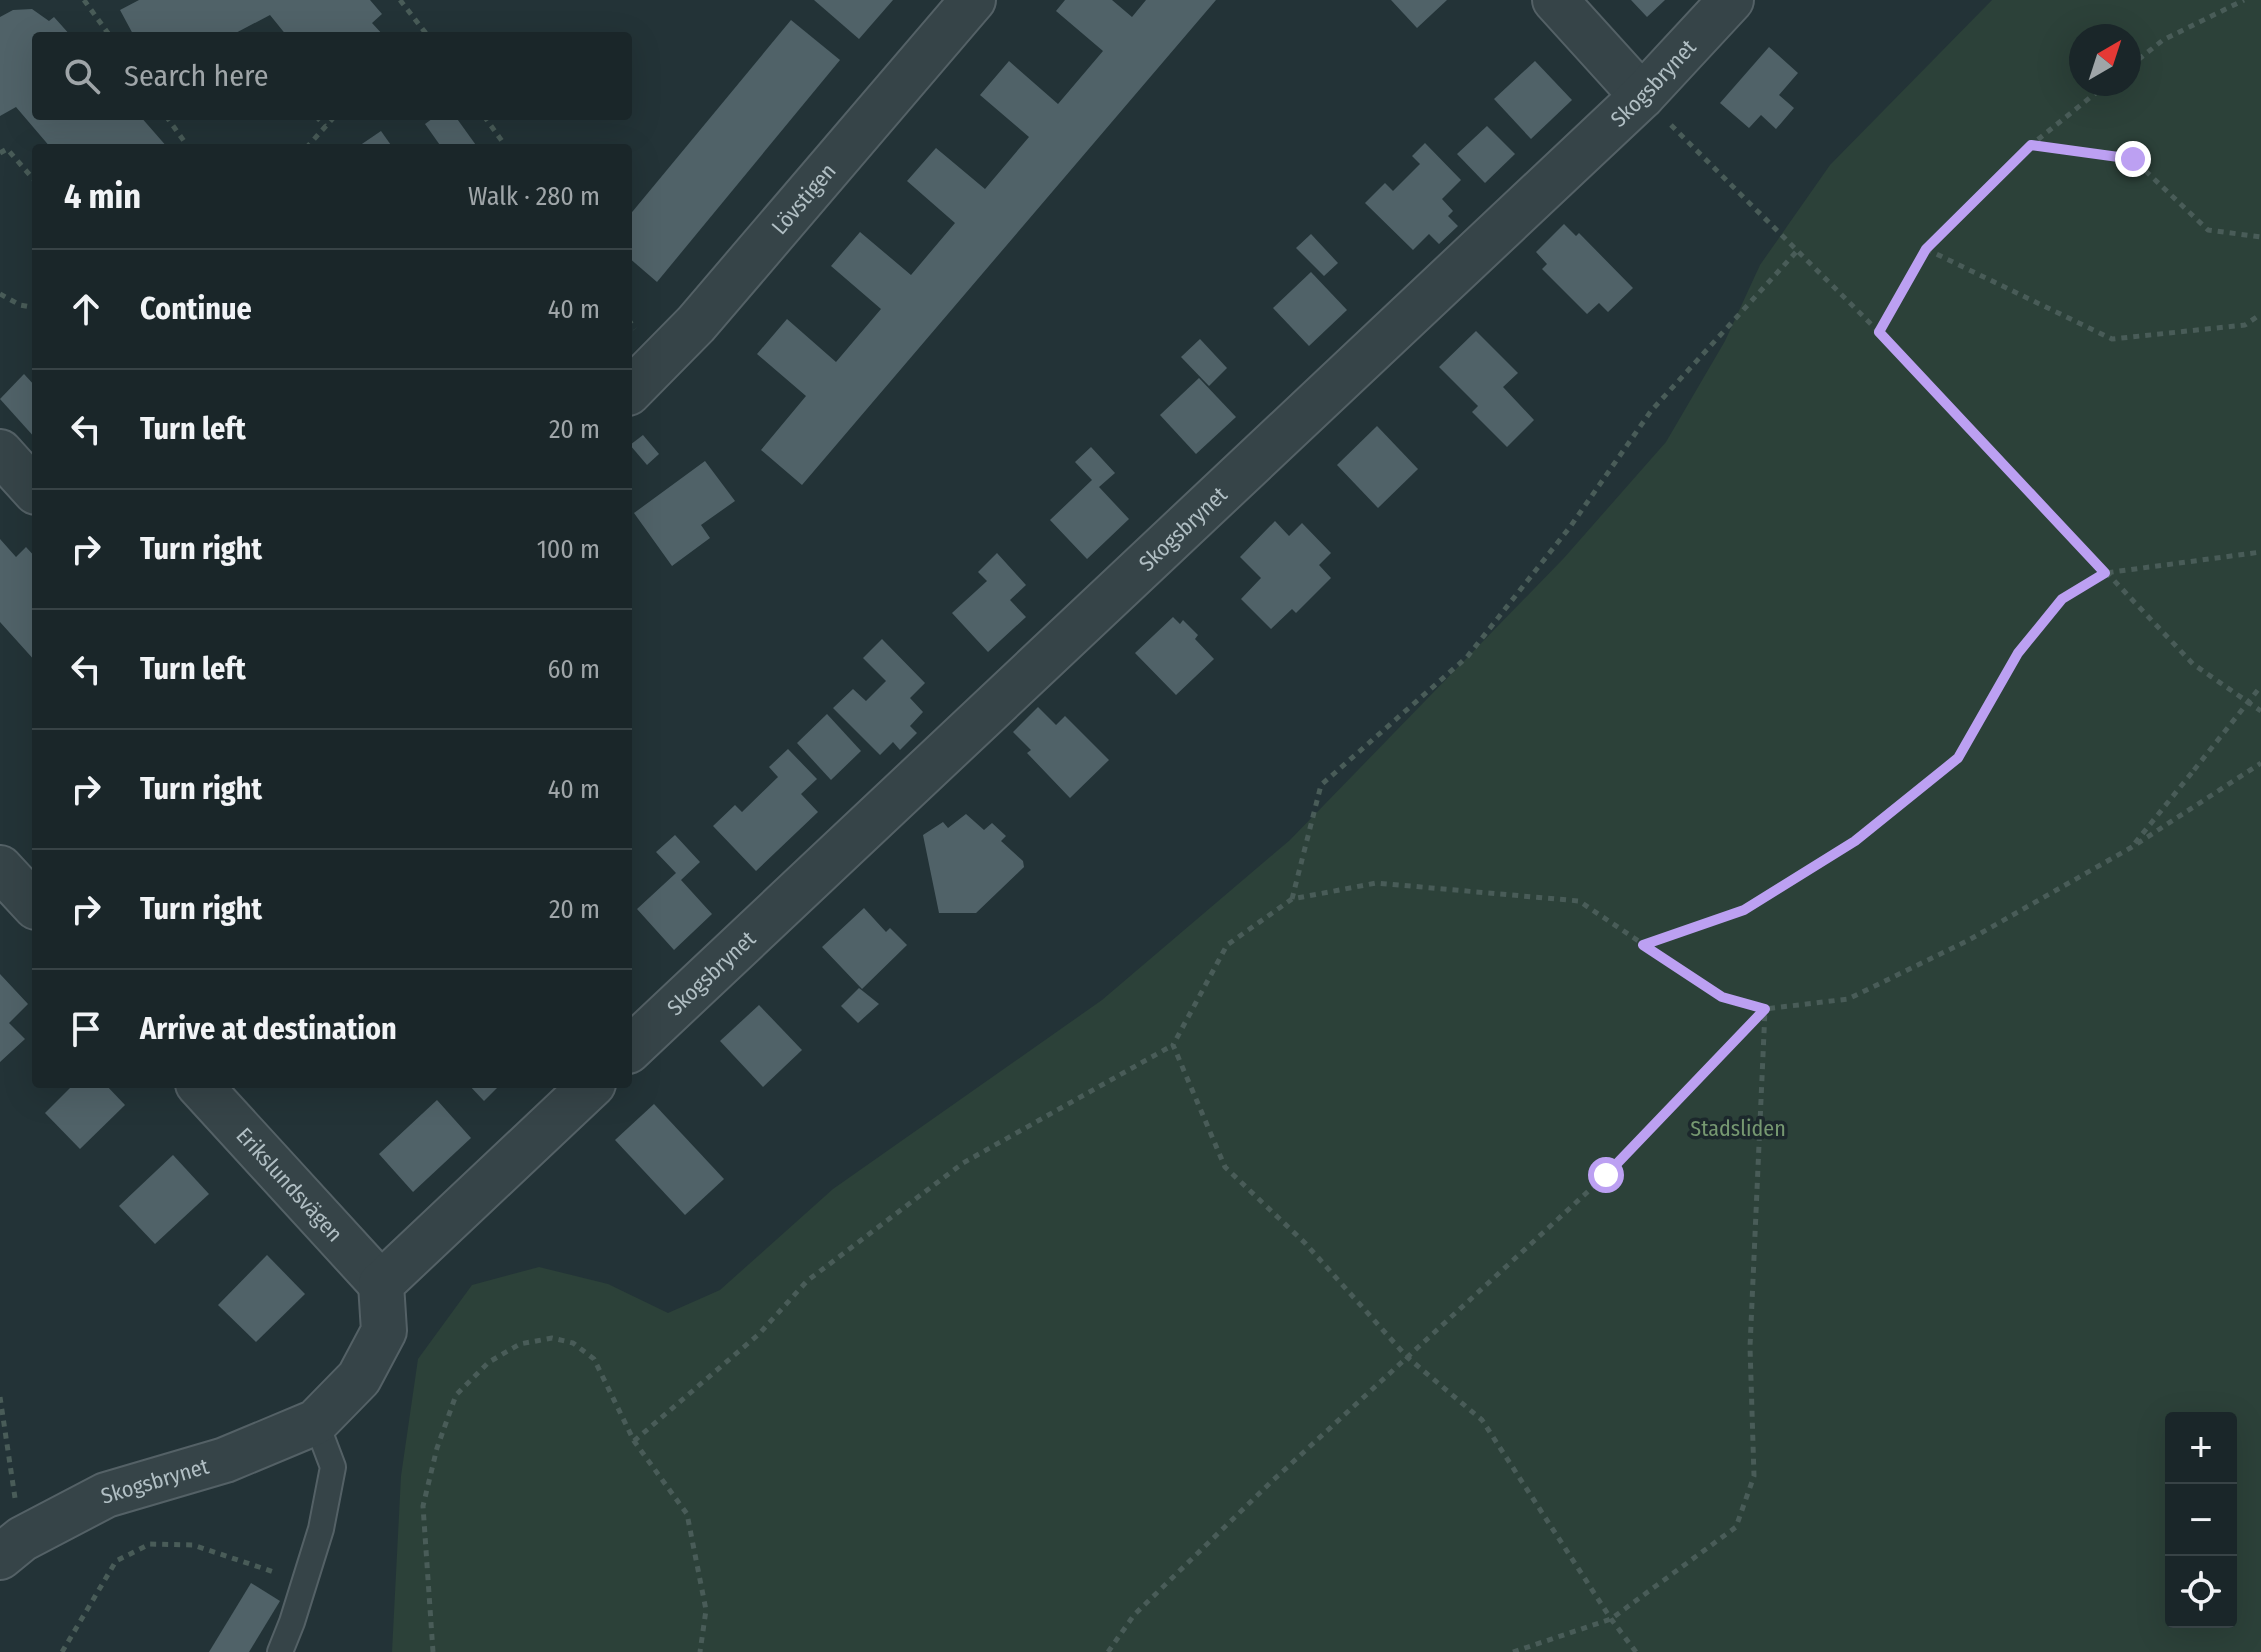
<!DOCTYPE html>
<meta charset="utf-8">
<style>
:root{--surface:#1a2629;--page:#273235;--text:#f1f3f6;--muted:#9fa5a8;--line:#384346}
body{margin:0;font-family:"Fira Sans Condensed",sans-serif;background:var(--page);color:var(--text)}
.controls{position:absolute;right:24px;bottom:24px;display:grid;overflow:hidden;border-radius:8px;box-shadow:0 8px 32px #0002}
.controls button{width:72px;height:72px;display:grid;place-items:center;padding:0;border:0;border-bottom:2px solid var(--line);background:var(--surface);color:var(--text);font:40px sans-serif}
.compass{position:absolute;left:2069px;top:24px;width:72px;height:72px;border-radius:50%;background:var(--surface);box-shadow:0 8px 32px #0002;rotate:39deg}
.stop{position:absolute;width:24px;height:24px;margin:-18px;border:6px solid #bca0f2;border-radius:50%;background:#fff}
.stop.end{background:#bca0f2;border-color:#fff;box-shadow:0 2px 8px #0008}
.list{margin:0;padding:0;list-style:none}
h2{display:flex;justify-content:space-between;align-items:center;height:104px;margin:0;padding:0 32px;font-size:34px}
h2 small{font-size:26px;font-weight:400;color:var(--muted)}
.list li{display:grid;grid-template-columns:52px 1fr auto;gap:24px;align-items:center;box-sizing:border-box;height:120px;padding:0 32px;border-top:2px solid var(--line)}
.list b{display:block;font-size:30px;white-space:nowrap}
.list em{font-size:26px;font-style:normal;color:var(--muted)}
.icon{flex:none;width:44px;height:44px;fill:none;stroke:currentColor;stroke-width:2;stroke-linecap:round;stroke-linejoin:round}
.map{position:relative;flex:none;width:2261px;height:1652px;overflow:hidden}
.search{position:absolute;background:var(--surface);box-shadow:0 8px 32px #0002;left:32px;top:32px;width:600px;height:88px;display:flex;align-items:center;gap:20px;box-sizing:border-box;padding:0 28px;border-radius:8px;color:var(--muted);font-size:30px}
.panel{position:absolute;background:var(--surface);box-shadow:0 8px 32px #0002;left:32px;top:144px;width:600px;height:944px;border-radius:8px}
.map>svg:first-child{display:block}
</style>
<div class="map">
<svg width="2261" height="1652" viewBox="0 0 2261 1652">
<rect width="100%" height="100%" fill="#233337"/>
<path fill="#2c4139" fill-rule="evenodd" d="M1992,0H2261V1652H392L401,1476L418,1359L472,1285L539,1267L608,1284L668,1313L720,1290L833,1189L1102,1000L1290,840L1564,558L1666,442L1725,341L1760,265L1830,165ZM2081,36H2129V84H2081ZM2171,1418H2231V1622H2171Z"/>
<g fill="#506268">
<path d="M139,0H370L382,14L372,23L384,36H287L270,15L230,36H134L120,10Z"/>
<path d="M814,0H893L859,39Z"/>
<path d="M1065,0H1112L1132,17L1146,0H1216L802,485L761,450L806,396L757,354L787,319L836,362L881,309L831,266L860,232L911,275L955,223L907,181L936,148L985,189L1029,137L980,95L1009,61L1058,104L1103,51L1056,11Z"/>
<path d="M1391,0H1447L1417,28Z"/>
<path d="M1631,0H1665L1647,17Z"/>
<path d="M32,9L49,21L54,17L71,36H36V116H140L168,148H51L16,107L0,116V17L13,10Z"/>
<path d="M791,20L840,60L657,282L628,257V217Z"/>
<path d="M1769,47L1798,73L1779,95L1794,108L1776,129L1761,115L1749,128L1720,103Z"/>
<path d="M1535,61L1572,100L1531,139L1494,99Z"/>
<path d="M436,116H455L478,148H442L425,124Z"/>
<path d="M1487,126L1515,154L1485,183L1457,154Z"/>
<path d="M381,131L393,148H356Z"/>
<path d="M1425,143L1461,180L1442,199L1453,211L1448,216L1458,226L1439,244L1429,234L1413,250L1365,203L1385,183L1393,191L1420,164L1412,156Z"/>
<path d="M1564,224L1576,236L1579,233L1633,288L1608,312L1599,303L1587,314L1542,269L1547,264L1536,252Z"/>
<path d="M1311,234L1338,263L1324,276L1296,248Z"/>
<path d="M1311,272L1347,310L1309,346L1273,308Z"/>
<path d="M1476,331L1518,373L1503,387L1534,420L1507,447L1472,412L1478,406L1439,367Z"/>
<path d="M1200,339L1227,368L1209,386L1181,357Z"/>
<path d="M24,374L36,387V439L0,399Z"/>
<path d="M1199,378L1236,417L1196,454L1160,415Z"/>
<path d="M1377,426L1418,469L1378,508L1337,465Z"/>
<path d="M643,435L659,454L647,465L630,445Z"/>
<path d="M1091,447L1115,473L1099,487L1129,519L1087,559L1050,520L1092,480L1075,462Z"/>
<path d="M705,461L735,501L701,525L710,538L672,566L634,513Z"/>
<path d="M1275,521L1289,536L1302,523L1331,553L1319,565L1331,578L1296,613L1292,609L1271,629L1241,599L1261,578L1240,557Z"/>
<path d="M0,539L16,557L26,547L36,558V662L0,622Z"/>
<path d="M997,553L1026,585L1010,600L1026,617L988,652L952,613L987,581L978,572Z"/>
<path d="M1173,617L1180,624L1183,620L1198,635L1195,639L1214,659L1176,695L1135,653Z"/>
<path d="M882,639L925,683L910,698L923,712L910,726L917,733L900,750L893,742L880,755L833,708L853,689L866,701L886,681L863,658Z"/>
<path d="M1038,707L1056,725L1065,716L1109,760L1070,798L1027,753L1031,750L1013,732Z"/>
<path d="M827,714L861,751L831,780L797,743Z"/>
<path d="M788,749L817,779L801,794L818,812L756,871L713,826L735,805L742,812L778,777L769,767Z"/>
<path d="M966,814L984,830L992,823L1006,836L1001,841L1023,861L1024,867L976,913H939L923,835L943,822L948,828Z"/>
<path d="M675,835L700,862L681,880L712,914L674,950L637,909L676,873L656,852Z"/>
<path d="M864,908L886,932L890,928L907,945L862,989L822,947Z"/>
<path d="M0,974L28,1004L9,1023L25,1039L0,1062Z"/>
<path d="M859,988L879,1004L858,1023L841,1006Z"/>
<path d="M759,1005L802,1050L763,1087L720,1041Z"/>
<path d="M74,1084H105L125,1105L80,1149L45,1113Z"/>
<path d="M468,1084H501L484,1101Z"/>
<path d="M437,1100L471,1138L413,1192L379,1154Z"/>
<path d="M654,1104L724,1179L685,1215L615,1140Z"/>
<path d="M173,1155L209,1194L155,1244L119,1206Z"/>
<path d="M267,1255L305,1294L256,1342L218,1305Z"/>
<path d="M251,1583L280,1601L249,1652H209Z"/>
</g>
<g fill="none" stroke-linecap="round" stroke-linejoin="round">
<g stroke="#546166" stroke-width="28">
<path id="service" d="M280,1652L292,1622L321,1529L333,1467L316,1422"/>
</g>
<g stroke="#546166" stroke-width="48">
<g id="minor">
<path d="M1555,0L1642,96"/>
<path id="s1" d="M628,393L696,324L973,0"/>
<path d="M0,452L36,492"/>
<path d="M0,868L36,907"/>
<path id="s2" d="M628,1051L1642,96L1731,0"/>
<path id="s3" d="M198,1084L381,1284"/>
<path id="s4" d="M0,1557L22,1539L106,1495L225,1460L316,1422L359,1378L384,1331L381,1284L593,1084"/>
</g>
</g>
<g stroke="#495c58" stroke-width="5" stroke-dasharray="6 6" stroke-linecap="butt">
<path d="M84,0L110,36"/>
<path d="M400,0L428,36"/>
<path d="M2129,67L2163,40L2244,0"/>
<path d="M166,116L189,148"/>
<path d="M316,116L325,126"/>
<path d="M484,116L507,148"/>
<path d="M1671,125L1879,332L2193,664L2261,711"/>
<path d="M2031,145L2133,159L2208,230L2261,237"/>
<path d="M306,148L335,116"/>
<path d="M0,153L7,149L36,182"/>
<path d="M1926,249L2112,339L2245,325L2261,314"/>
<path d="M0,294L20,305L36,308"/>
<path d="M628,319L635,329"/>
<path d="M1879,332L1926,249L2031,145L2107,84"/>
<path d="M2135,843L2194,770"/>
<path d="M1292,899L1321,785L1467,657L1570,527L1651,411L1797,251"/>
<path d="M1644,944L1744,910L1855,841L1958,758L2018,653L2062,599L2105,573L2261,552"/>
<path d="M0,1397L15,1498"/>
<path d="M634,1441L759,1334L807,1281L963,1163L1173,1045"/>
<path d="M62,1652L116,1561L150,1544L193,1545L277,1573"/>
<path d="M433,1652L423,1506L437,1448L456,1395L489,1362L520,1344L552,1338L573,1343L594,1359L634,1441L687,1514L706,1610L700,1652"/>
<path d="M1108,1652L1134,1615L1270,1483L1606,1175L1765,1009"/>
<path d="M1513,1652L1611,1619L1736,1527L1754,1476L1750,1347L1765,1010"/>
<path d="M1636,1652L1611,1619L1482,1420L1407,1357L1305,1243L1225,1167L1173,1045L1227,945L1292,899L1376,883L1579,901L1722,997L1765,1009L1848,999L1967,941L2132,847L2261,763"/>
</g>
<use href="#service" stroke="#364448" stroke-width="24"/>
<use href="#minor" stroke="#364448" stroke-width="44"/>
<path stroke="#495c58" stroke-width="5" stroke-dasharray="6 6" stroke-linecap="butt" d="M2194,770L2261,686"/>
</g>
<g fill="none" stroke-linecap="round" stroke-linejoin="round">
<path stroke="#bca0f2" stroke-width="10" d="M1606,1175L1765,1009L1722,997L1643,945L1744,910L1855,841L1958,758L2018,653L2062,599L2105,573L1879,332L1926,249L2031,145L2133,159"/>
</g>
<g text-anchor="middle" stroke-width="7" stroke-linejoin="round" paint-order="stroke">
<g font-size="22" fill="#b1bfc4" stroke="#1c282c">
<text dy="8" stroke="none"><textPath href="#s2" startOffset="1410">Skogsbrynet</textPath></text>
<text dy="8" stroke="none"><textPath href="#s1" startOffset="262">Lövstigen</textPath></text>
<text dy="8" stroke="none"><textPath href="#s2" startOffset="762">Skogsbrynet</textPath></text>
<text dy="8" stroke="none"><textPath href="#s2" startOffset="114">Skogsbrynet</textPath></text>
<text dy="8" stroke="none"><textPath href="#s3" startOffset="136">Erikslundsvägen</textPath></text>
<text dy="8" stroke="none"><textPath href="#s4" startOffset="174">Skogsbrynet</textPath></text>
</g>
<g font-size="22" fill="#769871" stroke="#1c282c">
<text x="1738" y="1136">Stadsliden</text>
</g>
</g>
</svg>
<div class="controls">
<button>+</button>
<button>−</button>
<button><svg class="icon" aria-label="locate" viewBox="0 0 24 24"><circle cx="12" cy="12" r="6"/><path d="M12 2v4M12 18v4M2 12h4M18 12h4"/></svg></button>
</div>
<svg class="compass" viewBox="-18 -18 36 36"><path d="M0-13l5 13h-10z" fill="#e53935"/><path d="M0 13l5-13h-10z" fill="#9fa5a8"/></svg>
<div class="stop" style="left:1606px;top:1175px"></div>
<div class="stop end" style="left:2133px;top:159px"></div>
<div class="search"><svg class="icon" aria-label="search" viewBox="0 0 24 24"><circle cx="10" cy="10" r="6"/><path d="M15 15l6 6"/></svg>Search here</div>
<section class="panel">
<h2>4 min<small>Walk · 280 m</small></h2>
<ul class="list">
<li><svg class="icon" aria-label="ahead" viewBox="0 0 24 24"><path d="M12 20V5M6 11l6-6 6 6"/></svg><div><b>Continue</b></div><em>40 m</em></li>
<li><svg class="icon" aria-label="left" viewBox="0 0 24 24"><path d="M17 20v-9H6M10 6l-5 5 5 5"/></svg><div><b>Turn left</b></div><em>20 m</em></li>
<li><svg class="icon" aria-label="right" viewBox="0 0 24 24"><path d="M7 20v-9h11M14 6l5 5-5 5"/></svg><div><b>Turn right</b></div><em>100 m</em></li>
<li><svg class="icon" aria-label="left" viewBox="0 0 24 24"><path d="M17 20v-9H6M10 6l-5 5 5 5"/></svg><div><b>Turn left</b></div><em>60 m</em></li>
<li><svg class="icon" aria-label="right" viewBox="0 0 24 24"><path d="M7 20v-9h11M14 6l5 5-5 5"/></svg><div><b>Turn right</b></div><em>40 m</em></li>
<li><svg class="icon" aria-label="right" viewBox="0 0 24 24"><path d="M7 20v-9h11M14 6l5 5-5 5"/></svg><div><b>Turn right</b></div><em>20 m</em></li>
<li><svg class="icon" aria-label="arrive" viewBox="0 0 24 24"><path d="M6 21V4h12l-3 4 3 4H6"/></svg><div><b>Arrive at destination</b></div></li>
</ul>
</section>
</div>
